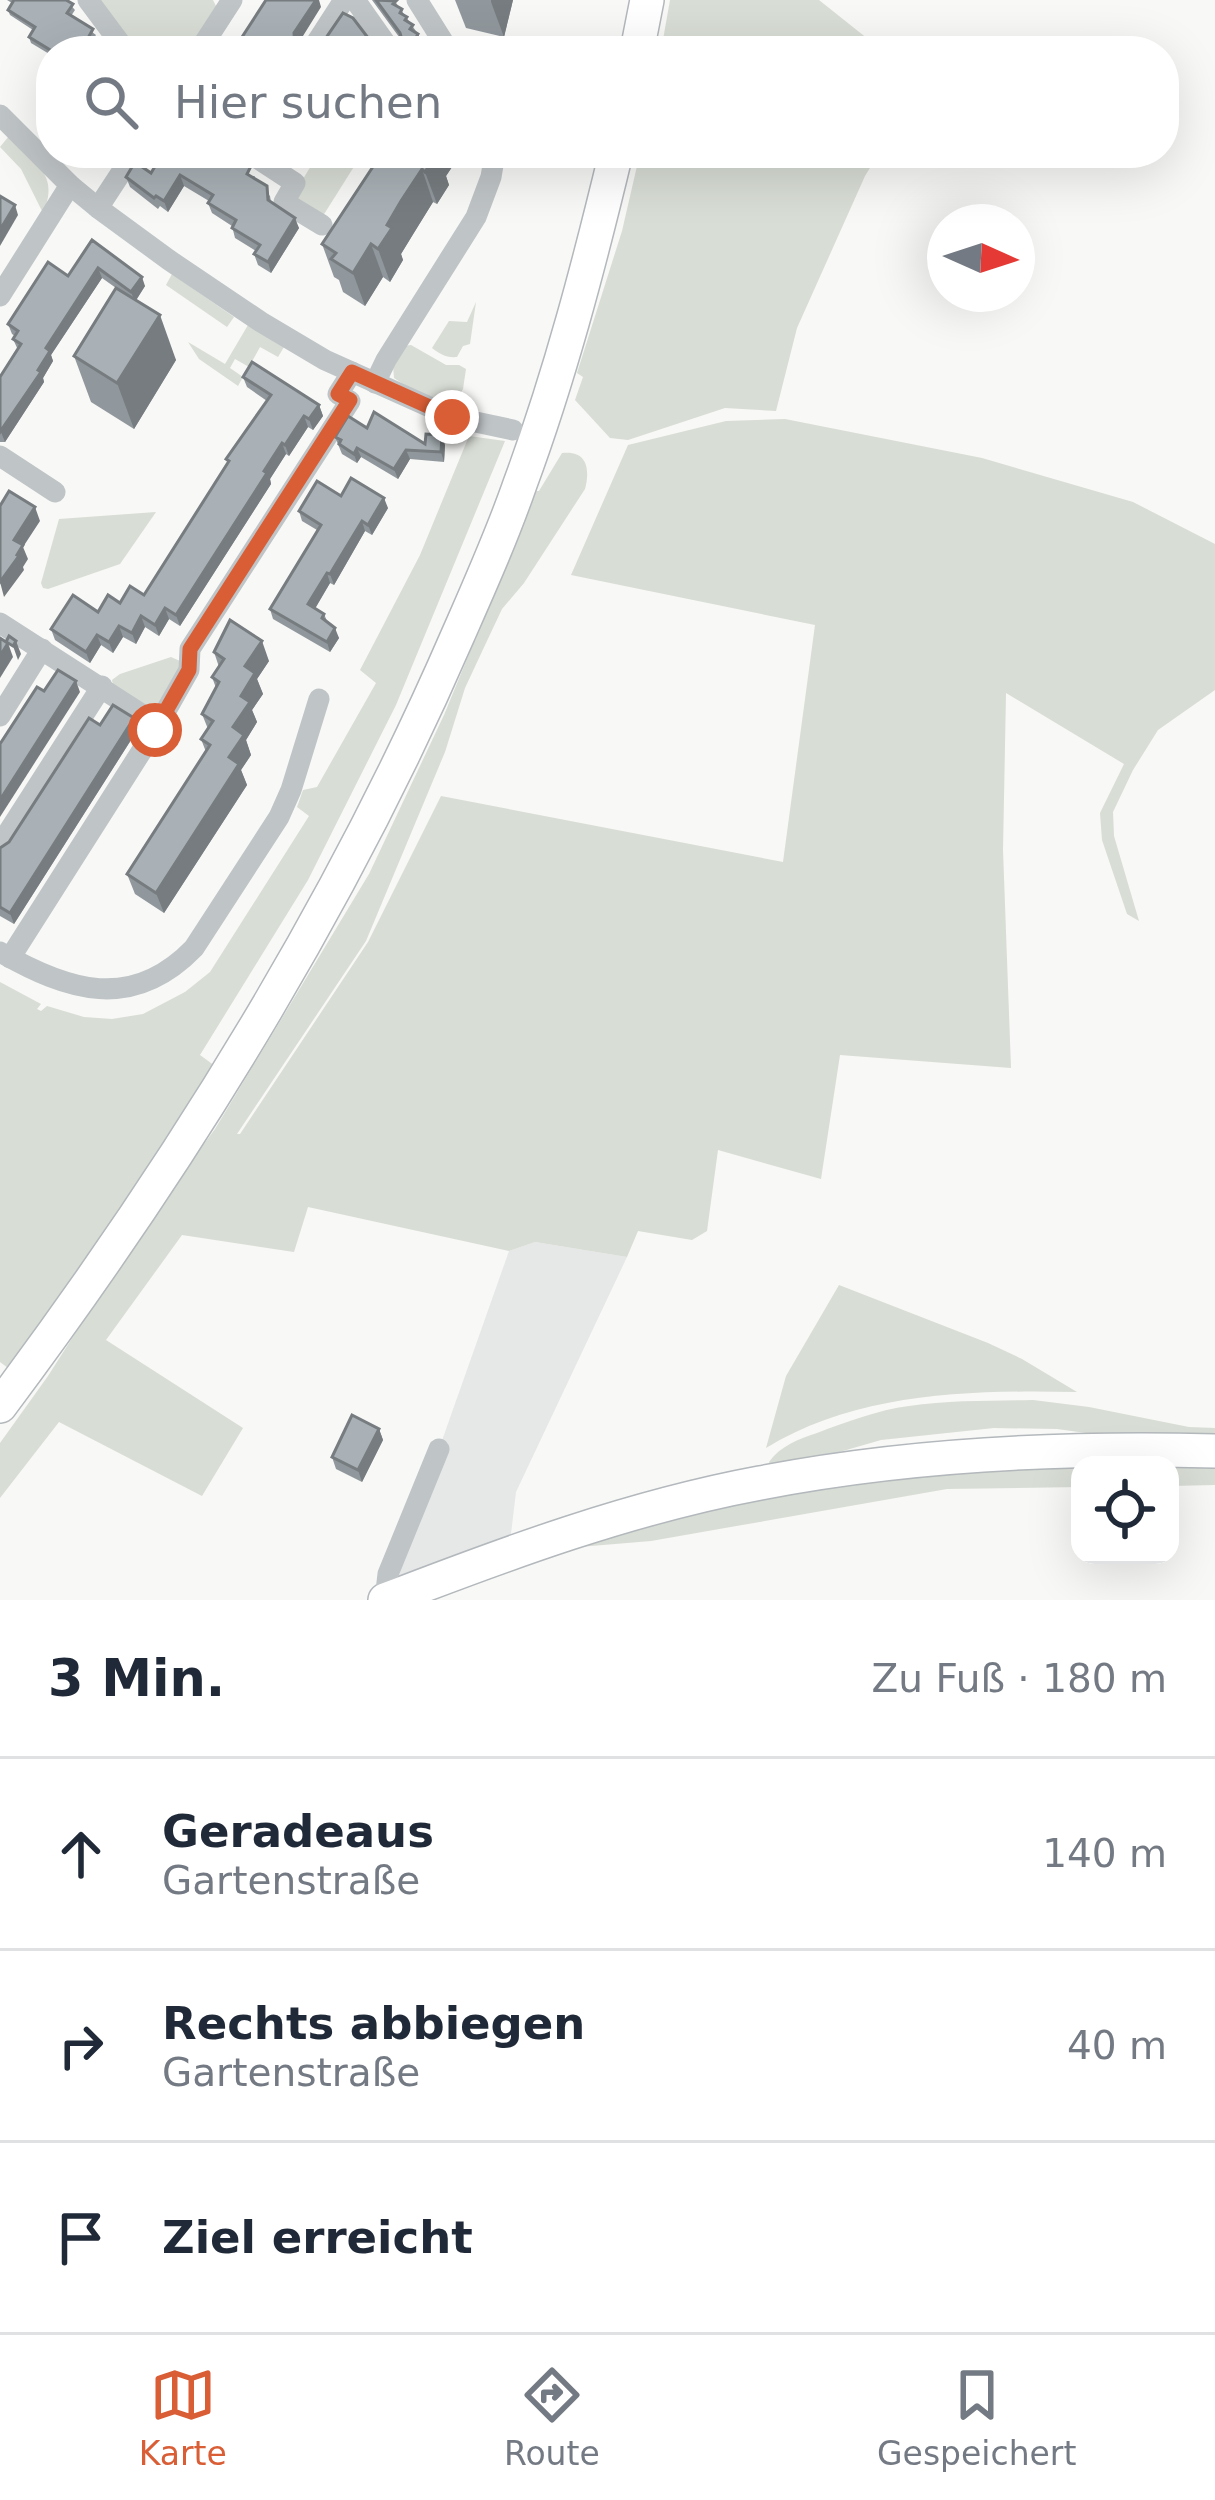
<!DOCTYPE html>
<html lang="de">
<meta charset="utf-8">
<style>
:root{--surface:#fff;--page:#f2f2f3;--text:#1f2937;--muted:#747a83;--line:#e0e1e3;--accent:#d95e36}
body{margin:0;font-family:"DejaVu Sans",sans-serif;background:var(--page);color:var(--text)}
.controls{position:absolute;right:36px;bottom:36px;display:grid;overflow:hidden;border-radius:24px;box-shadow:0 12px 48px #0002}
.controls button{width:108px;height:108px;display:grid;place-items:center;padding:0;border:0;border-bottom:3px solid var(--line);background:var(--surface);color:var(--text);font:60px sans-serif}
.compass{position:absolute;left:927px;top:204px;width:108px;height:108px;border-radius:50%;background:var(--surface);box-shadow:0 12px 48px #0002;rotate:93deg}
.stop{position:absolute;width:36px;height:36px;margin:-27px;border:9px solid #d95e36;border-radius:50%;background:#fff}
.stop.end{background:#d95e36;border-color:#fff;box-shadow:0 3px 12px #0008}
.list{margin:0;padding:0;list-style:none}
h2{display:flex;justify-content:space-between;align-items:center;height:156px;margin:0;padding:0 48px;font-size:51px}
h2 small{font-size:39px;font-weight:400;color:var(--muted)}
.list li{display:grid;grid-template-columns:78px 1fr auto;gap:36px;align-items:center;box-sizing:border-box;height:192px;padding:0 48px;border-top:3px solid var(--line)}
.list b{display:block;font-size:45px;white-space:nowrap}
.list p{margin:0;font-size:39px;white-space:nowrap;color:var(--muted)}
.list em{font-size:39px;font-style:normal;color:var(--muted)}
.icon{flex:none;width:66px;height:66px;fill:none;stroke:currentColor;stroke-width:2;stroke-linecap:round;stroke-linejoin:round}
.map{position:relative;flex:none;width:1215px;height:1600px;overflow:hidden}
.search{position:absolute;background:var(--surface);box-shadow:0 12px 48px #0002;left:36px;right:36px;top:36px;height:132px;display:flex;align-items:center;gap:30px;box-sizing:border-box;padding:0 42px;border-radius:48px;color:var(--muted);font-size:45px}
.sheet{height:732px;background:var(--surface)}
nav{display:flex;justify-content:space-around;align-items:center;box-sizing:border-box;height:168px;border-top:3px solid var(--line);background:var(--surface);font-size:33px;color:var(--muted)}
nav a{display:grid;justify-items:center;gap:6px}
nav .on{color:var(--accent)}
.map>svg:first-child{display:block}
</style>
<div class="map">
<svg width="1215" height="1600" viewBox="0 0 1215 1600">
<rect width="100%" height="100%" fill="#f8f8f6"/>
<path fill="#e6e7e7" d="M535,1242L627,1257L516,1492L510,1542L401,1583L388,1574L439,1449L509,1251Z"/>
<g fill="#d8ddd5">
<path d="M95,0H213L218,10L194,51H133Z"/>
<path d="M670,0H819L883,51H661Z"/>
<path d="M9,136C33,161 61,175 43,213L21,169L0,147Z"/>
<path d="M319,153H335L355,165L321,219L290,200Z"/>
<path d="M640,153H879L865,176L797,328L776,411L725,408L628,440L610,438L575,400L583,377L577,373L622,231Z"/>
<path d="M172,274L234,317L227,327L166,285Z"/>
<path d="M476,302L470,344L463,346L457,357C446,358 440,354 432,348L449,321L467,322Z"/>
<path d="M248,325L284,347L278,357L260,347L249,367L235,359L230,368L243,377L238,386L199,359L188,342L225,364Z"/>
<path d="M411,345L446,365H459L466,369L463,389L453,406L406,386L394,378L393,365L403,346Z"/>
<path d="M785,419L982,458L1133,502L1215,544V690L1158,730L1133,770L1113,812L1114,836L1139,921L1127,914L1102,840L1100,813L1124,764L1006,693L1003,850L1011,1068L840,1055L821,1179L718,1150L707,1231L692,1240L638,1231L627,1257L535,1242L509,1251L308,1207L294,1252L182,1235L106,1340L243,1428L202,1496L59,1422L0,1498V1443L48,1376L143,1227L215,1129L369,874L444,715L536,491H539L562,453C588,450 590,470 585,489L524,583L502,609L486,643L465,688L445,752L366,941L237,1134H240L368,942L441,796L783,862L815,625L571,575L628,445L726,421Z"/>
<path d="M469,436L505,441L396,705L308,880L200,1055L215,1066L85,1262L8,1368L0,1362V982L41,1004L37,1009L41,1011L47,1006L84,1017L112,1019L143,1014L185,992L210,972L309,816L297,807L303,790L317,787L376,683L360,670L420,555Z"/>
<path d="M156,512L120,564L48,589L43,588L41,583L59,519Z"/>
<path d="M171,657L180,661L183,671L158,710L150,713L114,690L112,680L120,674Z"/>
<path d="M839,1285L988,1343L1022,1359L1077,1392C972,1390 858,1392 766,1448L786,1376Z"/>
<path d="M1033,1400L1089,1407L1189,1427L1215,1428V1437H1115L1057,1429L994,1428L881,1440L798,1464L772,1468L769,1462C780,1446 799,1439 817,1433C846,1422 878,1410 909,1406C950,1400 991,1401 1033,1400Z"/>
<path d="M1078,1461L1215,1465V1485L1170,1486V1465H1080V1487L947,1489L651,1541L567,1548C626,1529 685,1507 745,1495C855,1473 967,1466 1078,1461Z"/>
</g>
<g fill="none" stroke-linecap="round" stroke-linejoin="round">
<g stroke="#b3b8bc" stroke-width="36">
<g id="primary">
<path d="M637,51L647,0"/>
<path d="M0,1406C179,1167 339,910 458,635C480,585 502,536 520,484C560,376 589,265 616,153"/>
<path d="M385,1600C507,1553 631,1507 760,1483C910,1454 1063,1447 1215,1451"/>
</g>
</g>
<g stroke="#bfc4c7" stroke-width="21">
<path d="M88,0L126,51"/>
<path d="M355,0L391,51"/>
<path d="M417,0L449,51"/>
<path d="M199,51L232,0"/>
<path d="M311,51L344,0"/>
<path d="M0,115L70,185L98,208L169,260L261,322L325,360L452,417L513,430"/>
<path d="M249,153L295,183L284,202L322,225"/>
<path d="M98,208L134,153"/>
<path d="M0,296L70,185"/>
<path d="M375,383L386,360L476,217L491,177L495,153"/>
<path d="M0,456L55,492"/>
<path d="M0,623L157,724"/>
<path d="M0,716L42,649"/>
<path d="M0,845L102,686"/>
<path d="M0,952C68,991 132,1012 194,948L279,817L291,790L319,699"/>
<path d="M10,958L155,730L189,670L190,649L350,401L338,394L352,372"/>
<path d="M385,1600L388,1574L439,1449"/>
</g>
<use href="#primary" stroke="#fff" stroke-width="33"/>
</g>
<g fill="#91989d">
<path d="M7,0H66L75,10L71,16L96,35L92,41L51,51V55L31,43L29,37L33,30L10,15L8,10L12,3Z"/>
<path d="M372,0H394L418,34L422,44L418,51H397L402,41Z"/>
<path d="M455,0H513L504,37L466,28Z"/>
<path d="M382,153H459L460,155L446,176L449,185L437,204L433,202L413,234L401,254L403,260L390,282L383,277L365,306L343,292L339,280L334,277L322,244Z"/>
<path d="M151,173L255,176L254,178L270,196L271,202L299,228L271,273L258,265L254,254L256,251L235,238L232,226L212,213L208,203L209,201L184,186L168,212L160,206L158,209L130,187L126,177Z"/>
<path d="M92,240L145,286L136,300L176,360L134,429L91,402L74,356L116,288L102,278L51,355L53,361L43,378L44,382L5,442H0V377L18,350L13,339L15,336L12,334L8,324L68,276Z"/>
<path d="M243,377L319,405L323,416L313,430L308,427L289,456L286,454L270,479L271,484L180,626L169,619L159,636L145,627L136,644L123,637L113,653L101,645L90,663L55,640L51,629L144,595L228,463L226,459L267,401L247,387Z"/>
<path d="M367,428L425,444L445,445L444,462L410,459L398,479L361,457L357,463L342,454L335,437Z"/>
<path d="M341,496L388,508L372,535L365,531L334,585L330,583L315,608L324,614L327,621L339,638L330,652L273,619L270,609L317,530L302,521L299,511Z"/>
<path d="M214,652L269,661L257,679L263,694L252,710L257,722L246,740L251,755L241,770L247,785L164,913L135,894L127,874L206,752L201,739L208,729L202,714L216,688L212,677L219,667Z"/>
<path d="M100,725L138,729L14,924L0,916V848L9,842Z"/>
<path d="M379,1429L383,1440L362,1482L336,1469L332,1457Z"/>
</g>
<g fill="#767c7f">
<path d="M315,0H319L321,7L298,44V51H295L294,33Z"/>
<path d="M491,0H513L504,37L491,2Z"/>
<path d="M418,34L422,44L418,51H408Z"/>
<path d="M433,153H459L460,155L446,176L449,185L437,204L425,172Z"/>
<path d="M422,169L433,202L401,254L403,260L390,282L378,249L387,225Z"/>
<path d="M180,175L184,186L168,212L164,201Z"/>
<path d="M15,205L18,215L0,246V230Z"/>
<path d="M295,218L299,228L271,273L268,262Z"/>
<path d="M371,244L383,277L365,306L353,273Z"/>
<path d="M98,268L102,278L51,355L53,361L43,378L44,382L5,442L1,432L38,370L46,348Z"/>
<path d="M142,277L145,286L135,302L131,292Z"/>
<path d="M160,315L176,360L134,429L117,383Z"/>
<path d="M319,405L323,416L313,430L309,419Z"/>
<path d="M304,416L308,427L289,456L285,445Z"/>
<path d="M442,435L445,445L444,462L441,452Z"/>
<path d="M282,443L286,454L270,479L271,484L180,626L176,615Z"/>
<path d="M357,448L361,457L357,463L354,454Z"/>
<path d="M406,450L410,459L398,479L394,469Z"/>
<path d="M384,498L388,508L372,535L368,525Z"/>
<path d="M35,507L40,521L23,547L28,559L23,567L24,570L4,597L0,582L14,540Z"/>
<path d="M362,521L365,531L334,585L330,574Z"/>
<path d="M327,573L330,583L312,614L308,604Z"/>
<path d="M165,608L169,619L159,636L155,625Z"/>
<path d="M141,616L145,627L136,644L132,633Z"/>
<path d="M119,626L123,637L113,653L109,642Z"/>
<path d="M335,628L339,638L330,652L327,642Z"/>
<path d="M97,635L101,645L90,663L86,652Z"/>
<path d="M16,641L21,654L18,660L13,646Z"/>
<path d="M262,641L269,661L257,679L263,694L252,710L257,722L246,740L251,755L241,770L247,785L164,913L156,893L229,757L245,666Z"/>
<path d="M8,643L13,657L0,678V656Z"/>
<path d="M76,681L80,692L0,817V800Z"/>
<path d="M134,718L138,729L14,924L10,913Z"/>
<path d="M379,1429L383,1440L362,1482L358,1470Z"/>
</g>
<g fill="#a9b1b6" stroke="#767c7f" stroke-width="3">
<path d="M14,0H66L73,4L67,13L93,29L88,38L106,51H52L29,37L35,27L8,10Z"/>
<path d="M266,0H316L294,33L295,48L299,51H283L279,48L277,51H233Z"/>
<path d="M376,0L396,1L393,4L402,9L400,13L407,17L405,20L413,25L410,29L418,34L408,51H397L402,40L400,33Z"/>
<path d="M343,13L353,18L378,51H317Z"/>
<path d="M163,153H230L251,166L247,174L267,186L268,200L295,218L268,262L254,254L260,245L232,228L236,220L208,203L213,195L180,175L164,201L156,196L154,198L126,177L135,162L151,173Z"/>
<path d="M382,153H437L425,172L422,169L401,201L387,225L392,228L378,249L371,244L353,273L331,259L336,253L322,244Z"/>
<path d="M0,196L15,205L0,230Z"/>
<path d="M92,240L142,277L131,292L98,268L46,348L50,351L38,370L41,372L0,432V377L21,344L13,339L18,331L8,324L48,262L68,276Z"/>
<path d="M116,288L160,315L117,383L74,356Z"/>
<path d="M252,362L319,405L309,419L304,416L285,445L282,443L264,471L267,473L176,615L165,608L155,625L141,616L132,633L119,626L109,642L97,635L86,652L51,629L73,595L98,612L108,595L120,603L130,586L144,595L229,461L226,459L271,395L243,377Z"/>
<path d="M374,412L425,444L426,434L442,435L441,452L406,450L394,469L357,448L354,454L339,444L341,440L335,437L348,416L367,428Z"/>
<path d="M351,478L384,498L368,525L362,521L330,574L327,573L308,604L324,614L322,618L335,628L327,642L270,609L321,525L299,511L317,481L341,496Z"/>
<path d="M9,491L35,507L14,540L23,545L17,555L19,556L0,582V506Z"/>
<path d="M230,620L262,641L245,666L255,673L241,696L250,702L233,727L244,735L229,757L239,764L156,893L127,874L210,745L201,739L213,721L202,714L219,682L212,677L224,659L214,652Z"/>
<path d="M9,636L16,641L13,646L8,643L0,656V638L6,642Z"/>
<path d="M58,670L76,681L0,800V744L37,687L44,691Z"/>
<path d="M113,705L134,718L10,913L0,907V848L9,842L89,718L100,725Z"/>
<path d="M352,1415L379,1429L358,1470L332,1457Z"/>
</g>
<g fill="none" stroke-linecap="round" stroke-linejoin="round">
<path stroke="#d95e36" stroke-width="15" d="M155,730L189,670L190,649L350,400L338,394L352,372L452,417"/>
</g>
</svg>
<div class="controls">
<button><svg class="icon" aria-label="locate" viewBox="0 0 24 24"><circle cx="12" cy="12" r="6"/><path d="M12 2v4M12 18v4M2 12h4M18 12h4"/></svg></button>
</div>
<svg class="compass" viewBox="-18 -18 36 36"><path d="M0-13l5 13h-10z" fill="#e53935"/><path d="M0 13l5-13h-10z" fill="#747a83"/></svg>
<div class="stop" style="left:155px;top:730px"></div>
<div class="stop end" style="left:452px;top:417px"></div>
<div class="search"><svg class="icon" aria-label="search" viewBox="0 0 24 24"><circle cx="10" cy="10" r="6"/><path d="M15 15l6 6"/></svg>Hier suchen</div>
</div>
<section class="sheet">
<h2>3 Min.<small>Zu Fuß · 180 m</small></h2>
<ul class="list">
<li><svg class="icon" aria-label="ahead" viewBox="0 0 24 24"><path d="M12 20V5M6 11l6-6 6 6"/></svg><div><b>Geradeaus</b><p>Gartenstraße</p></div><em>140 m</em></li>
<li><svg class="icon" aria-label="right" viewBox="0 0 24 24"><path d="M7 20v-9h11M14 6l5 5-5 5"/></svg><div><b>Rechts abbiegen</b><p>Gartenstraße</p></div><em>40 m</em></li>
<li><svg class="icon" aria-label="arrive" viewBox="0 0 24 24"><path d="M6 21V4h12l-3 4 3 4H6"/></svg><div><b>Ziel erreicht</b></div></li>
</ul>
</section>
<nav>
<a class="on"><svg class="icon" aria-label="map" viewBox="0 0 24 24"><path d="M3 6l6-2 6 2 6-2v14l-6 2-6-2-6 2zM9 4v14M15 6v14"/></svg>Karte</a>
<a><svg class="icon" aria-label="directions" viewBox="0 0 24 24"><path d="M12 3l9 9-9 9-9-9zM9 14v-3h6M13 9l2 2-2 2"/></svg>Route</a>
<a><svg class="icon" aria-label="saved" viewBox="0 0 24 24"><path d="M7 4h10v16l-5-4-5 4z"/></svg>Gespeichert</a>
</nav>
